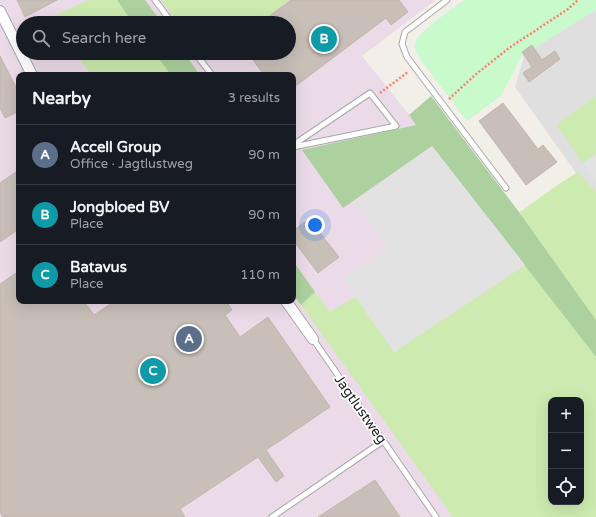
<!DOCTYPE html>
<meta charset="utf-8">
<style>
:root{--surface:#171b24;--page:#20242c;--text:#f1f3f6;--muted:#9ea1a6;--line:#363941;--accent:#d40000}
body{margin:0;font-family:"Varela Round",sans-serif;background:var(--page);color:var(--text)}
.controls{position:absolute;right:12px;bottom:12px;display:grid;overflow:hidden;border-radius:8px;box-shadow:0 4px 16px #0002}
.controls button{width:36px;height:36px;display:grid;place-items:center;padding:0;border:0;border-bottom:1px solid var(--line);background:var(--surface);color:var(--text);font:20px sans-serif}
.you{position:absolute;left:315px;top:225px;width:14px;height:14px;margin:-10px;border:3px solid #fff;border-radius:50%;background:#1a73e8;box-shadow:0 0 0 6px #1a73e833}
.badge{display:grid;place-items:center;width:26px;height:26px;border-radius:50%;background:var(--accent);color:#fff;font-size:13px;font-weight:700}
.pin{position:absolute;translate:-50% -50%;border:2px solid #fff;box-shadow:0 1px 4px #0006}
.list{margin:0;padding:0;list-style:none}
h2{display:flex;justify-content:space-between;align-items:center;height:52px;margin:0;padding:0 16px;font-size:17px}
h2 small{font-size:13px;font-weight:400;color:var(--muted)}
.list li{display:grid;grid-template-columns:26px 1fr auto;gap:12px;align-items:center;box-sizing:border-box;height:60px;padding:0 16px;border-top:1px solid var(--line)}
.list b{display:block;font-size:15px;white-space:nowrap}
.list p{margin:0;font-size:13px;white-space:nowrap;color:var(--muted)}
.list em{font-size:13px;font-style:normal;color:var(--muted)}
.icon{flex:none;width:22px;height:22px;fill:none;stroke:currentColor;stroke-width:2;stroke-linecap:round;stroke-linejoin:round}
.map{position:relative;flex:none;width:596px;height:517px;overflow:hidden}
.search{position:absolute;background:var(--surface);box-shadow:0 4px 16px #0002;left:16px;top:16px;width:280px;height:44px;display:flex;align-items:center;gap:10px;box-sizing:border-box;padding:0 14px;border-radius:22px;color:var(--muted);font-size:15px}
.panel{position:absolute;background:var(--surface);box-shadow:0 4px 16px #0002;left:16px;top:72px;width:280px;height:232px;border-radius:8px}
.map>svg:first-child{display:block}
</style>
<div class="map">
<svg width="596" height="517" viewBox="0 0 596 517">
<rect width="100%" height="100%" fill="#f2efe9"/>
<path fill="#e0dfdf" d="M596,3V201L515,87L526,49Z"/>
<path fill="#ebdbe8" fill-rule="evenodd" d="M0,0H436L362,56L532,268L471,517H0ZM23,23H289V53H23ZM19,75H293V301H19Z"/>
<g fill="#cdebb0" fill-rule="evenodd">
<path d="M88,0H117L134,23H60L56,15Z"/>
<path d="M161,0H290L259,23H179Z"/>
<path d="M77,53H155L171,75H90Z"/>
<path d="M201,53H218L207,61Z"/>
<path d="M596,96V154L583,163L556,125Z"/>
<path d="M578,172L596,192V320L522,216L520,212L556,186Z"/>
<path d="M525,265L596,357V517H453L301,305L315,292L330,312L356,296L394,352ZM551,400H581V502H551Z"/>
</g>
<g fill="#add19e">
<path d="M117,0H145L162,23H133Z"/>
<path d="M155,53H184L200,75H171Z"/>
<path d="M431,96L522,216L596,320V357L432,146L343,208L302,150L416,125L409,115Z"/>
<path d="M293,261L315,292L301,305L293,294Z"/>
</g>
<path fill="#c8facc" d="M464,0H596V10L522,56L501,96L467,121L421,60C418,55 413,49 415,43C418,32 453,8 464,0Z"/>
<g fill="#e2e2e2">
<path d="M432,146L525,265L394,352L343,279L388,247L354,202Z"/>
<path d="M596,154V183L583,163Z"/>
</g>
<g fill="#c7bfb8" stroke="#c4b6ab">
<path d="M17,0H57L25,17Z"/>
<path d="M291,0H399L408,12L391,25L386,18L293,88V75H264L248,53H289V23H260Z"/>
<path d="M532,45L542,60L555,51L560,59L529,82L523,73L532,67L522,52Z"/>
<path d="M0,56L19,93V111L5,118L0,108Z"/>
<path d="M503,103L538,149L543,145L557,162L526,185L479,121Z"/>
<path d="M19,170V229L0,242V183Z"/>
<path d="M309,219L339,257L318,273L293,240V231Z"/>
<path d="M19,271V301H84L94,315L115,301H226L232,310L225,315L240,337L268,317L330,407L266,450L284,476L276,482L258,457L180,509L185,517H3L0,512V284Z"/>
<path d="M375,480L400,517H318Z"/>
</g>
<g fill="none" stroke-linecap="round" stroke-linejoin="round">
<g stroke="#a9a9a9" stroke-width="7">
<g id="service">
<path d="M155,0L172,23"/>
<path d="M447,0L405,32L402,44L407,57L506,188"/>
<path d="M195,53L212,75"/>
<path d="M293,145L370,93L396,126L293,147"/>
<path d="M313,339L436,517"/>
<path d="M272,517L383,441"/>
</g>
</g>
<g stroke="#a9a9a9" stroke-width="12">
<g id="minor">
<path d="M0,11L32,75"/>
<path d="M286,301L313,339"/>
</g>
</g>
<g stroke="#fa8072" stroke-width="2.5" stroke-dasharray="2 2" stroke-linecap="butt">
<path d="M380,93L408,72"/>
<path d="M449,99L475,75L509,48L568,9L578,0"/>
</g>
<use href="#service" stroke="#fff" stroke-width="5"/>
<use href="#minor" stroke="#fff" stroke-width="10"/>
</g>
<g text-anchor="middle" stroke-width="3.5" stroke-linejoin="round" paint-order="stroke">
<g font-size="14" fill="#222" stroke="#fff">
<text transform="translate(361 409) rotate(55)" y="5">Jagtlustweg</text>
</g>
</g>
</svg>
<div class="controls">
<button>+</button>
<button>−</button>
<button><svg class="icon" aria-label="locate" viewBox="0 0 24 24"><circle cx="12" cy="12" r="6"/><path d="M12 2v4M12 18v4M2 12h4M18 12h4"/></svg></button>
</div>
<div class="you"></div>
<div class="pin badge" style="left:189px;top:339px;background:#5c6f8a">A</div>
<div class="pin badge" style="left:324px;top:39px;background:#0f9aa8">B</div>
<div class="pin badge" style="left:153px;top:371px;background:#0f9aa8">C</div>
<div class="search"><svg class="icon" aria-label="search" viewBox="0 0 24 24"><circle cx="10" cy="10" r="6"/><path d="M15 15l6 6"/></svg>Search here</div>
<section class="panel">
<h2>Nearby<small>3 results</small></h2>
<ul class="list">
<li><span class="badge" style="background:#5c6f8a">A</span><div><b>Accell Group</b><p>Office · Jagtlustweg</p></div><em>90 m</em></li>
<li><span class="badge" style="background:#0f9aa8">B</span><div><b>Jongbloed BV</b><p>Place</p></div><em>90 m</em></li>
<li><span class="badge" style="background:#0f9aa8">C</span><div><b>Batavus</b><p>Place</p></div><em>110 m</em></li>
</ul>
</section>
</div>
